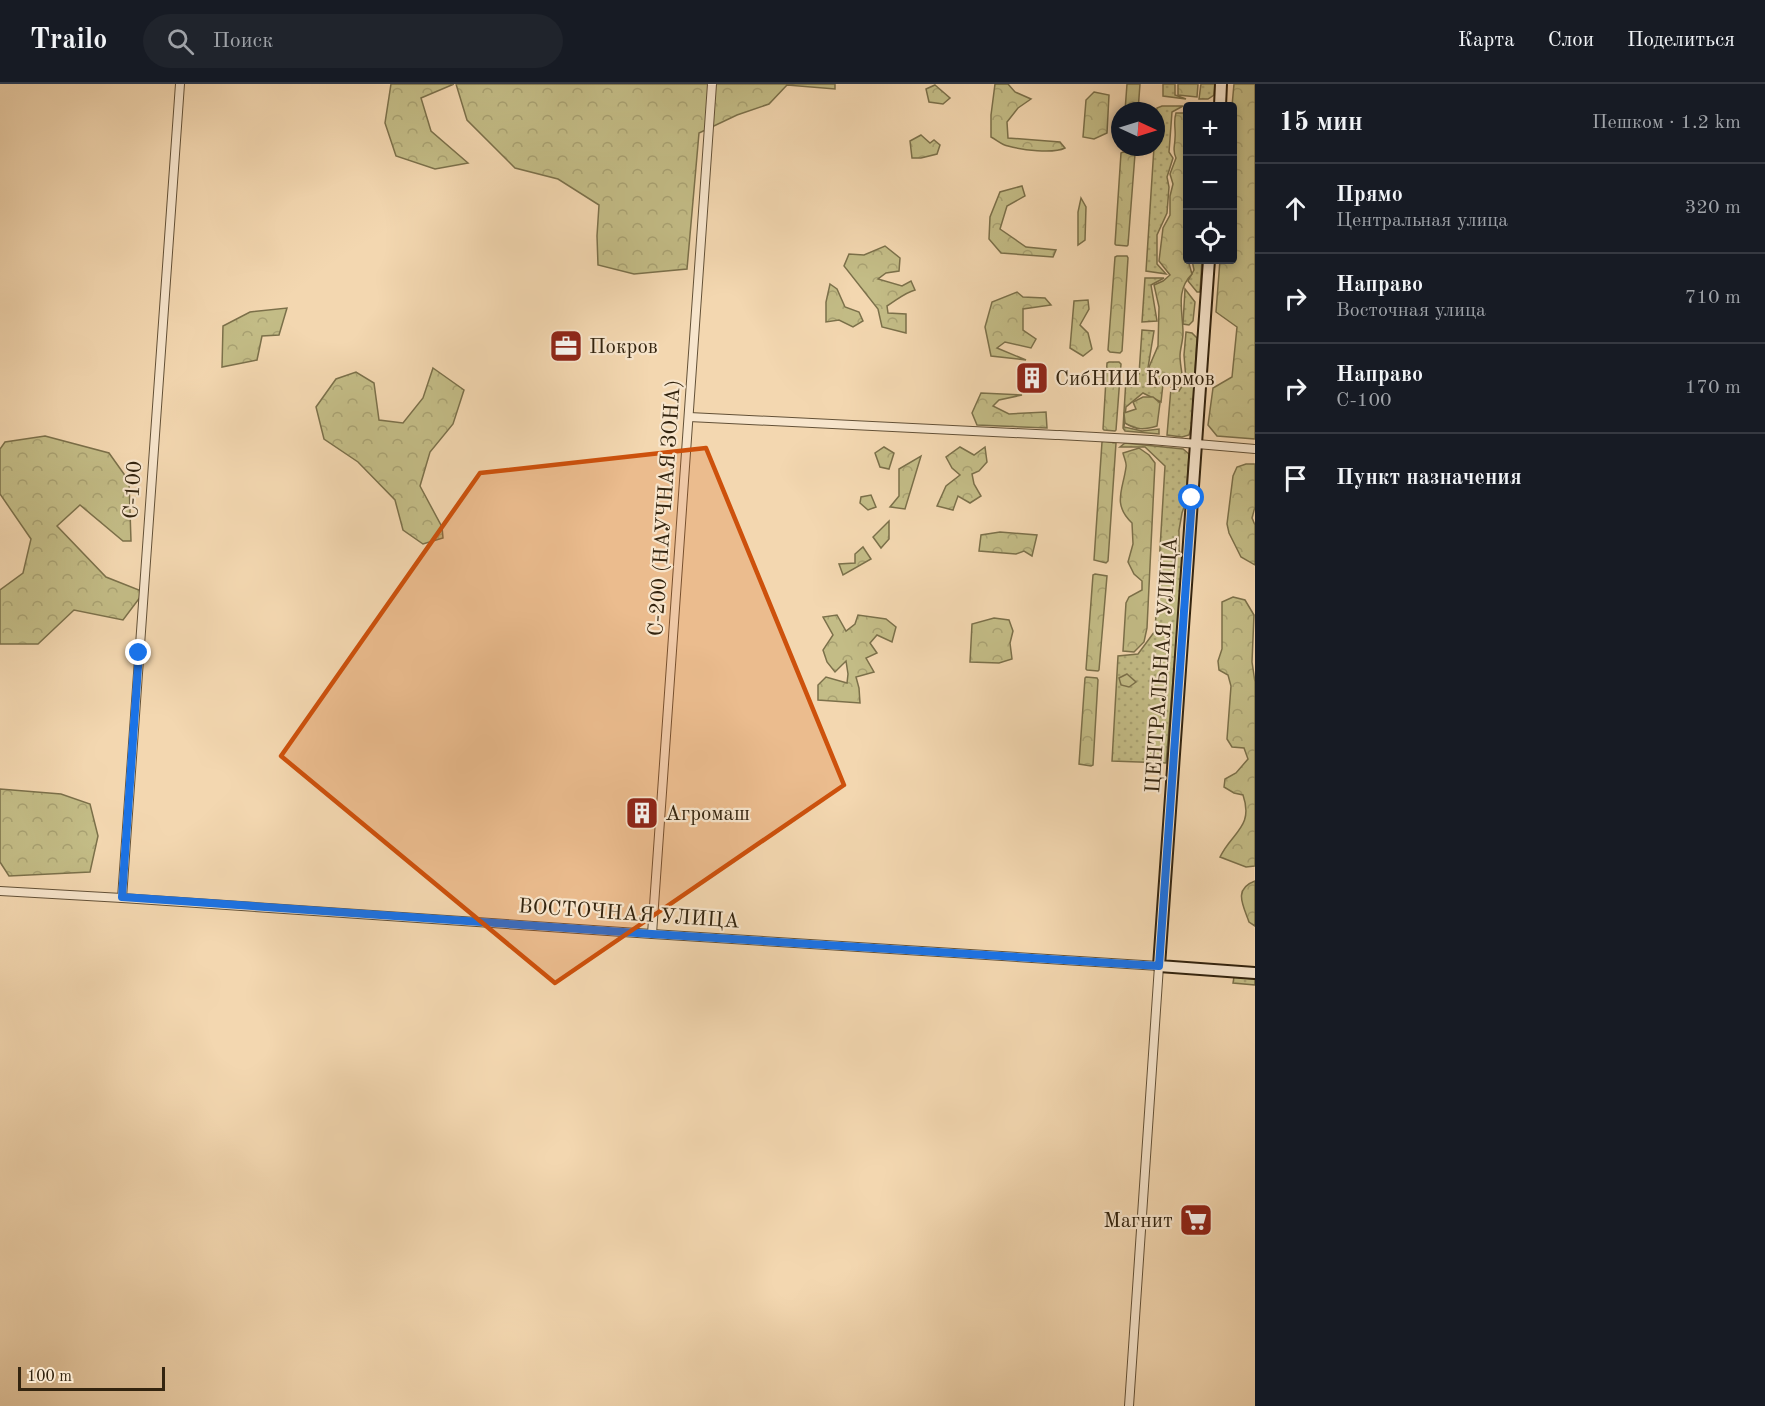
<!DOCTYPE html>
<html lang="ru">
<meta charset="utf-8">
<style>
:root{--surface:#171b24;--page:#20242c;--text:#f1f3f6;--muted:#9ea1a6;--line:#363941}
body{margin:0;font-family:"Old Standard TT",serif;background:var(--page);color:var(--text)}
.controls{position:absolute;right:18px;top:18px;display:grid;overflow:hidden;border-radius:6px;box-shadow:0 3px 9px #0003}
.controls button{width:54px;height:54px;display:grid;place-items:center;padding:0;border:0;border-bottom:2px solid var(--line);background:var(--surface);color:var(--text);font:30px sans-serif}
.compass{position:absolute;left:1111px;top:18px;width:54px;height:54px;border-radius:50%;background:var(--surface);box-shadow:0 3px 9px #0003;rotate:94deg}
.scale{position:absolute;left:18px;bottom:15px;width:147px;box-sizing:border-box;padding-left:6px;border:3px solid #33240f;border-top:0;font-size:16px;line-height:21px;white-space:nowrap;color:#33240f;-webkit-text-stroke:4px #f7e5cc;paint-order:stroke}
.stop{position:absolute;width:18px;height:18px;margin:-14px;border:4px solid #1a73e8;border-radius:50%;background:#fff}
.stop.end{background:#1a73e8;border-color:#fff;box-shadow:0 2px 6px #0008}
.list{margin:0;padding:0;list-style:none}
h2{display:flex;justify-content:space-between;align-items:center;height:78px;margin:0;padding:0 24px;font-size:26px}
h2 small{font-size:20px;font-weight:400;color:var(--muted)}
.list li{display:grid;grid-template-columns:39px 1fr auto;gap:18px;align-items:center;box-sizing:border-box;height:90px;padding:0 24px;border-top:2px solid var(--line)}
.list b{display:block;font-size:22px;white-space:nowrap}
.list p{margin:0;font-size:20px;white-space:nowrap;color:var(--muted)}
.list em{font-size:20px;font-style:normal;color:var(--muted)}
.icon{flex:none;width:33px;height:33px;fill:none;stroke:currentColor;stroke-width:2;stroke-linecap:round;stroke-linejoin:round}
.map{position:relative;flex:none;width:1255px;height:1322px;overflow:hidden}
header{display:flex;align-items:center;gap:36px;box-sizing:border-box;height:84px;padding:0 30px;background:var(--surface);border-bottom:2px solid var(--line)}
header strong{font-size:28px}
nav{display:flex;gap:33px;margin-inline-start:auto;font-size:21px}
.search{width:420px;height:54px;background:var(--page);display:flex;align-items:center;gap:15px;box-sizing:border-box;padding:0 21px;border-radius:33px;color:var(--muted);font-size:22px}
main{display:flex}
aside{flex:1;background:var(--surface)}
.map>svg:first-child{display:block}
</style>
<header>
<strong>Trailo</strong>
<div class="search"><svg class="icon" aria-label="search" viewBox="0 0 24 24"><circle cx="10" cy="10" r="6"/><path d="M15 15l6 6"/></svg>Поиск</div>
<nav><a>Карта</a><a>Слои</a><a>Поделиться</a></nav>
</header>
<main>
<div class="map">
<svg width="1255" height="1322" viewBox="0 0 1255 1322">
<defs>
<pattern id="grass-dots" width="8" height="8" patternUnits="userSpaceOnUse" patternTransform="scale(1.5)"><rect width="8" height="8" fill="#c3bc86"/><path d="M2 2h.1M6 6h.1" fill="none" stroke="#a8a172" stroke-width="1.8" stroke-linecap="round"/></pattern>
<pattern id="forest-crowns" width="20" height="18" patternUnits="userSpaceOnUse" patternTransform="scale(1.5)"><rect width="20" height="18" fill="#c3bc86"/><path d="M2 6a3 3 0 1 1 6 0M12 15a3 3 0 1 1 6 0" fill="none" stroke="#a8a172"/></pattern>
</defs>
<rect width="100%" height="100%" fill="#f3d7b0"/>
<filter id="stains"><feTurbulence type="fractalNoise" baseFrequency=".00333" numOctaves="4"/><feColorMatrix values="0 0 0 0 .2 0 0 0 0 .09 0 0 0 0 .02 0 0 0 .5 -.17"/></filter>
<radialGradient id="worn" r=".72"><stop offset=".6" stop-color="#630" stop-opacity="0"/><stop offset="1" stop-color="#630" stop-opacity=".3"/></radialGradient>
<g fill="url(#grass-dots)" stroke="#7b704a" stroke-width="1.5">
<path d="M1163,0H1175V11L1186,15L1163,12Z"/>
<path d="M1201,0H1215L1214,11L1208,15H1199Z"/>
<path d="M1162,22H1183L1172,28L1169,68L1173,74L1167,93L1169,103L1167,129L1157,151V180L1166,190L1146,187L1154,63H1156V29L1157,24Z"/>
<path d="M1192,176H1202L1200,208H1197L1188,197L1194,186Z"/>
<path d="M1145,194H1164L1151,201L1157,237L1142,238Z"/>
<path d="M1185,205L1195,218L1193,237L1189,241L1183,240Z"/>
<path d="M1142,246L1154,247L1147,290L1163,300L1161,318L1143,309L1126,323L1124,343L1142,347L1159,345V350L1125,347L1123,344L1126,295L1139,290Z"/>
<path d="M1186,248L1192,249L1197,254L1192,341L1189,351L1182,353L1167,351L1171,304L1179,307L1186,296L1184,271Z"/>
<path d="M1125,359L1183,365L1189,370L1186,417L1182,429L1179,446V466L1183,477L1166,679L1112,677L1118,572L1138,570L1155,547L1165,382L1145,363H1120Z"/>
<path d="M1234,893L1255,895V901L1233,899Z"/>
</g>
<g fill="url(#forest-crowns)" stroke="#7b704a" stroke-width="1.5">
<path d="M391,0H454L421,14L431,47L468,79L435,85L396,72L385,39Z"/>
<path d="M456,0H835V5L787,1L769,20L737,31L699,49L687,185L634,190L598,181L597,152L599,121L558,95L515,84L467,36Z"/>
<path d="M995,0H1008L1015,8L1031,15L1018,24L1007,38L1008,54L1060,58L1065,64C1053,70 1022,66 1008,62C1002,61 997,56 991,53V31Z"/>
<path d="M1127,0H1140L1138,27H1125Z"/>
<path d="M1178,0H1198L1197,13L1178,11Z"/>
<path d="M1234,0H1255V355L1217,352L1208,341L1213,304L1232,293L1237,243L1216,228L1220,176H1232V22Z"/>
<path d="M935,1L950,14L943,20L929,18L926,5Z"/>
<path d="M1094,8L1109,11L1107,49L1094,55L1083,53L1086,16Z"/>
<path d="M1176,29H1187L1188,176L1192,190C1175,207 1183,227 1183,249C1183,257 1180,265 1180,272C1180,280 1182,289 1183,296L1178,303L1156,294L1149,283L1158,262L1159,223L1154,201L1163,197L1170,191L1159,177L1163,144L1170,131V112L1173,100L1170,90L1176,74C1172,66 1175,63 1175,54C1176,45 1173,38 1176,29Z"/>
<path d="M921,51L930,59L934,56L940,61L937,70L921,74H912L910,57Z"/>
<path d="M1123,68L1135,70L1128,161L1127,162L1116,161L1115,160L1121,69Z"/>
<path d="M1022,102L1025,112L1007,122L1000,145L1026,163L1056,166L1053,173L1001,169L989,155L990,133L1000,108Z"/>
<path d="M1081,114L1086,123L1085,156L1078,161V128Z"/>
<path d="M885,162L900,174L899,187L886,189L878,195L902,202L911,197L915,206C904,209 897,216 887,222L888,229L906,230V249L882,243L878,225L844,182L849,170L864,171Z"/>
<path d="M1117,172H1127L1128,174L1122,267L1120,269L1110,268L1108,266L1115,173Z"/>
<path d="M830,200L837,205L845,223L859,228L863,237L853,243L839,236L826,238V218Z"/>
<path d="M1017,208L1023,213L1045,214L1051,221L1023,225V246L1036,255L1031,264L1005,258L997,264L1026,276L991,272L985,243L992,218Z"/>
<path d="M1088,216L1089,225L1080,241L1088,249L1092,265L1083,272L1070,264L1074,217Z"/>
<path d="M287,224L279,251L262,252L257,276L222,283L223,242L250,228Z"/>
<path d="M1109,278H1119L1121,280L1116,346L1115,347L1104,346L1103,345L1107,279Z"/>
<path d="M433,284L464,306L453,340L430,368L420,402L442,443L443,454L423,460L403,446L395,416L358,378L324,355L316,323L336,295L356,288L374,299L379,336L403,339L423,314Z"/>
<path d="M981,309L1022,311L999,316L993,322L1009,330L1046,328L1047,344L977,341L972,329Z"/>
<path d="M1143,313H1153L1160,319L1157,342C1144,346 1136,346 1125,339L1124,329L1136,325L1133,318Z"/>
<path d="M45,352L109,369L129,397L131,457H123L80,421L57,442L106,493L144,508L123,536L74,526L38,560H0V506L23,489L31,455L0,410V365L5,358Z"/>
<path d="M1104,357L1116,359L1108,477L1106,479L1094,476L1102,358Z"/>
<path d="M884,363L894,369L889,385L880,383L875,369Z"/>
<path d="M960,363L974,371L985,363L987,378L979,387L972,390L974,400L981,412L970,419L958,412L953,426L937,422L946,402L960,391L952,384L946,373Z"/>
<path d="M1139,364L1149,371L1155,379L1147,544L1144,558L1134,568L1123,567L1126,519L1129,513L1142,506V497L1134,490L1128,478L1133,460L1132,439C1112,420 1123,406 1126,383C1127,379 1124,374 1123,369Z"/>
<path d="M921,372L905,425L890,423L899,412V385Z"/>
<path d="M1246,380H1255V423L1252,434L1255,441V481L1241,473L1229,449L1227,440L1233,392L1237,383Z"/>
<path d="M871,411L876,423L868,426L860,419L861,413Z"/>
<path d="M889,437V455L881,464L873,453Z"/>
<path d="M1000,448L1037,451L1032,472L1024,467L1016,470L979,467L981,451Z"/>
<path d="M863,463L871,475L843,491L839,480L855,479V470Z"/>
<path d="M1095,490L1107,492L1099,586L1098,587L1087,586L1086,585L1093,491Z"/>
<path d="M1233,513L1245,516L1254,531L1252,578L1255,598V782L1246,783L1220,773C1232,748 1254,743 1243,711L1234,709L1224,703L1225,695L1236,689L1248,675L1244,664L1232,663L1227,655L1231,602L1228,591L1219,586L1218,577L1222,565V518Z"/>
<path d="M837,531L846,547L855,540L858,531L886,535L896,543L892,558L877,551L870,559L877,569L866,574L874,588L856,593L859,604L860,619L818,616V601L826,593L847,599L848,590L846,577L835,588L827,578L823,566L833,551L823,533Z"/>
<path d="M994,534L1009,536L1013,547L1010,559L1012,575L999,579L970,578L972,540Z"/>
<path d="M1127,590L1136,598L1129,603L1121,601L1119,594Z"/>
<path d="M1086,593L1097,594L1098,596L1093,681L1091,682L1079,680L1085,594Z"/>
<path d="M0,705L61,710L90,720L98,752L90,788L9,792L0,778Z"/>
<path d="M1255,797V842L1249,838C1243,821 1233,805 1255,797Z"/>
</g>
<g fill="none" stroke-linecap="round" stroke-linejoin="round">
<g stroke="#635137" stroke-width="10">
<g id="street">
<path d="M689,333L1056,351"/>
<path d="M1059,351L1151,356L1255,365"/>
<path d="M0,807L122,814L652,850L1159,882L1129,1322"/>
<path d="M122,814L180,0"/>
<path d="M652,850L712,0"/>
</g>
</g>
<g stroke="#33240f" stroke-width="14">
<g id="secondary">
<path d="M1220,22L1221,0"/>
<path d="M1209,176L1159,882L1255,889"/>
</g>
</g>
<use href="#street" stroke="#f7e5cc" stroke-width="8"/>
<use href="#secondary" stroke="#f7e5cc" stroke-width="10"/>
</g>
<g fill="none" stroke-linecap="round" stroke-linejoin="round">
<path stroke="#1a73e8" stroke-width="8" d="M139,569L122,813L652,850L1159,882L1192,414"/>
</g>
<path fill="#cd510c" fill-opacity="0.2" stroke="#cd510c" stroke-width="4.5" stroke-linejoin="round" d="M706,364L844,701L555,899L281,672L480,389Z"/>
<defs>
<g id="office-square" transform="scale(1.725)"><rect x="-9" y="-9" width="18" height="18" rx="4" fill="#8f2418" stroke="#f7e5cc"/><path d="M-6-3h4V-5.5h4V-3h4V5H-6ZM-1-4.5V-3h2v-1.5ZM-6 0V1H6V0Z" fill="#fff"/></g>
<g id="building-square" transform="scale(1.725)"><rect x="-9" y="-9" width="18" height="18" rx="4" fill="#8f2418" stroke="#f7e5cc"/><path d="M-4-6H4V6H1V3H-1V6H-4ZM-2.5-4.3h1.7v1.8h-1.7ZM.8-4.3h1.7v1.8H.8ZM-2.5-1h1.7V.8h-1.7ZM.8-1h1.7V.8H.8Z" fill="#fff"/></g>
<g id="supermarket-square" transform="scale(1.725)"><rect x="-9" y="-9" width="18" height="18" rx="4" fill="#8f2418" stroke="#f7e5cc"/><path d="M-6-5.5h2.5l.6 2H6L4.5 2H-2.5L-4.4-4H-6ZM-1.5 3.2a1.3 1.3 0 1 0 .1 0ZM3 3.2a1.3 1.3 0 1 0 .1 0Z" fill="#fff"/></g>
</defs>
<g fill-rule="evenodd">
<use href="#office-square" x="566" y="262"/>
<use href="#building-square" x="1032" y="294"/>
<use href="#building-square" x="642" y="729"/>
<use href="#supermarket-square" x="1196" y="1136"/>
</g>
<g text-anchor="middle" stroke-width="4.5" stroke-linejoin="round" paint-order="stroke">
<g font-size="21" fill="#33240f" stroke="#f7e5cc" text-anchor="start">
<text x="589" y="269">Покров</text>
<text x="1055" y="301">СибНИИ Кормов</text>
<text x="665" y="736">Агромаш</text>
<text x="1173" y="1143" text-anchor="end">Магнит</text>
</g>
<g font-size="21" fill="#33240f" stroke="#f7e5cc">
<text transform="translate(132 406) rotate(-86)" y="7">С-100</text>
<text transform="translate(664 424) rotate(-86)" y="7">С-200 (НАУЧНАЯ ЗОНА)</text>
<text transform="translate(1161 581) rotate(-86)" y="7">ЦЕНТРАЛЬНАЯ УЛИЦА</text>
<text transform="translate(629 829) rotate(4)" y="7">ВОСТОЧНАЯ УЛИЦА</text>
</g>
</g>
<rect width="100%" height="100%" filter="url(#stains)"/>
<rect width="100%" height="100%" fill="url(#worn)"/>
</svg>
<div class="controls">
<button>+</button>
<button>−</button>
<button><svg class="icon" aria-label="locate" viewBox="0 0 24 24"><circle cx="12" cy="12" r="6"/><path d="M12 2v4M12 18v4M2 12h4M18 12h4"/></svg></button>
</div>
<svg class="compass" viewBox="-18 -18 36 36"><path d="M0-13l5 13h-10z" fill="#e53935"/><path d="M0 13l5-13h-10z" fill="#9ea1a6"/></svg>
<div class="scale">100 m</div>
<div class="stop" style="left:1192px;top:414px"></div>
<div class="stop end" style="left:139px;top:569px"></div>
</div>
<aside>
<h2>15 мин<small>Пешком · 1.2 km</small></h2>
<ul class="list">
<li><svg class="icon" aria-label="ahead" viewBox="0 0 24 24"><path d="M12 20V5M6 11l6-6 6 6"/></svg><div><b>Прямо</b><p>Центральная улица</p></div><em>320 m</em></li>
<li><svg class="icon" aria-label="right" viewBox="0 0 24 24"><path d="M7 20v-9h11M14 6l5 5-5 5"/></svg><div><b>Направо</b><p>Восточная улица</p></div><em>710 m</em></li>
<li><svg class="icon" aria-label="right" viewBox="0 0 24 24"><path d="M7 20v-9h11M14 6l5 5-5 5"/></svg><div><b>Направо</b><p>С-100</p></div><em>170 m</em></li>
<li><svg class="icon" aria-label="arrive" viewBox="0 0 24 24"><path d="M6 21V4h12l-3 4 3 4H6"/></svg><div><b>Пункт назначения</b></div></li>
</ul>
</aside>
</main>
